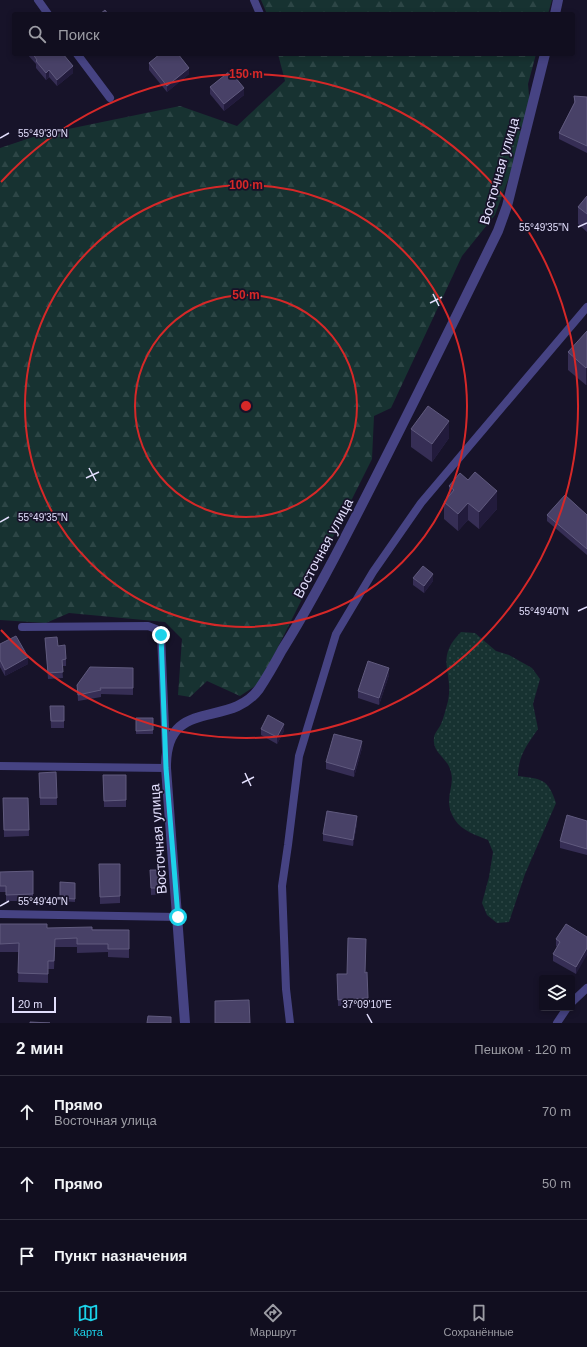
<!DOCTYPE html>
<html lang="ru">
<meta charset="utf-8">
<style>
:root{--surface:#110e1f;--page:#1a1728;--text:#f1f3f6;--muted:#9c9ca4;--line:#302e3d;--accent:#1cd2e9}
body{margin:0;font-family:Helvetica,sans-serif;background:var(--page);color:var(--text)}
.controls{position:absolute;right:12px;bottom:12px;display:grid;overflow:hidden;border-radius:4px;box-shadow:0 2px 6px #0003}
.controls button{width:36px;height:36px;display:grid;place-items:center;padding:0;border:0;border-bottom:1px solid var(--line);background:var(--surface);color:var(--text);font:20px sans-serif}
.scale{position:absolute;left:12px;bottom:10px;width:44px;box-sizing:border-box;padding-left:4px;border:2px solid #e2defc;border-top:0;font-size:11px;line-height:14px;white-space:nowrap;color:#e2defc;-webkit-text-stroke:3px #171329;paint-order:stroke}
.stop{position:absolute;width:12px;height:12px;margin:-9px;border:3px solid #1cd2e9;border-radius:50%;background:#fff}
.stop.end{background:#1cd2e9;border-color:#fff;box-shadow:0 1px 4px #0008}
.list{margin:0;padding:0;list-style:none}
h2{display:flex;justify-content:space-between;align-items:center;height:52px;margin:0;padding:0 16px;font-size:17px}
h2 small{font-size:13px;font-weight:400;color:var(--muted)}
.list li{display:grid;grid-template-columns:26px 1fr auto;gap:12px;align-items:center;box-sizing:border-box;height:72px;padding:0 16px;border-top:1px solid var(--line)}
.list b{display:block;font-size:15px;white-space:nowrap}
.list p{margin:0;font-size:13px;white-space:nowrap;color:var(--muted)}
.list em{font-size:13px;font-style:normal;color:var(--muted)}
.icon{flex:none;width:22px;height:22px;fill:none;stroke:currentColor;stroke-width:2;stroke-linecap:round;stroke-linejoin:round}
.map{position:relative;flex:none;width:587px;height:1023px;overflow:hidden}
.search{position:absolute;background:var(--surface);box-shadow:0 2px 6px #0003;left:12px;right:12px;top:12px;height:44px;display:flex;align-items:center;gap:10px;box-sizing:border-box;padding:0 14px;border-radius:4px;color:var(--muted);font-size:15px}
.sheet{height:268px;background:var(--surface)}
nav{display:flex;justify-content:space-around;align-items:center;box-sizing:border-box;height:56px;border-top:1px solid var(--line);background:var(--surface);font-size:11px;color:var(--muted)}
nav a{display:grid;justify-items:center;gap:2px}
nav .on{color:var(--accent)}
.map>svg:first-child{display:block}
</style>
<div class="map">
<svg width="587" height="1023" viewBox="0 0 587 1023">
<defs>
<pattern id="grass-dots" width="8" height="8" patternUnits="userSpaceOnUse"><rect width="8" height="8" fill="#173231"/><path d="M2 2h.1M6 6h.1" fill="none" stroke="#2d4646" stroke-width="1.8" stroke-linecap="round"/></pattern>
<pattern id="forest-firs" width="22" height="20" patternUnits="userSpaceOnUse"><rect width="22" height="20" fill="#173231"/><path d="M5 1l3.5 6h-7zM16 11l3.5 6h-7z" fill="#2d4646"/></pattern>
</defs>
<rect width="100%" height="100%" fill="#171329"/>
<path fill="url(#grass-dots)" d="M461,632L475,633L496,651L509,655L532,668L540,679L533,704L538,729C527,745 518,756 518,776C541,779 548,778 556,803L525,874L509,922L497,923L487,915L482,903L489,877L493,852L488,840C476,835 462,831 455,820C441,798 457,787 450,769C446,757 432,752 434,738C434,733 439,729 441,724C444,717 446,708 448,701C454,671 434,659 461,632Z"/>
<g fill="url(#forest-firs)">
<path d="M261,0H552L548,14H267Z"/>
<path d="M278,54H536L528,84L531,118L495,215L462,256L391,408L374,416L372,459L260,683L240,696L207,681L190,697L178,695L182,639L165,622L69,613L46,623L0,620V148L39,135L180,106L237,126L285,81Z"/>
</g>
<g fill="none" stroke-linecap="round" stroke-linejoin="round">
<g stroke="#464383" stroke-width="8">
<path d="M38,0L48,14"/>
<path d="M254,0L260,14"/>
<path d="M77,54L110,98"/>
<path d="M22,627L148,626L156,629L161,635L166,751"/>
<path d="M0,766L166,768"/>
<path d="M0,914L178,917"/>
<path d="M572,1002L587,988"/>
<path d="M290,1023L286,989L282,886L288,845L299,756L336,634L373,572L421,503L587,307"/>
<path d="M557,1023L567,1008"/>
</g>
<g stroke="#464383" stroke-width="10">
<path d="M555,14L558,0"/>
<path d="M185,1023L166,768C165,695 229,730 259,689C267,677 275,663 282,650C309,607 332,563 355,518C404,423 451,327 498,231L507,206L545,54"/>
</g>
</g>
<g fill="#362e55">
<path d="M27,54H63L73,73L57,86L49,77L46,80L36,68V64Z"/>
<path d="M149,63L189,74L167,92L149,70Z"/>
<path d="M210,87L244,95L224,111L210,94Z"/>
<path d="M574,96L587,97V153L559,139V133L574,103Z"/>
<path d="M587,196V232L578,224V207Z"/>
<path d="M587,331V384L586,385L568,370V352Z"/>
<path d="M411,429L449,438L432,462L411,447Z"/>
<path d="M449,486L497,509L479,529L468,520L458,531L444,519V502L449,496Z"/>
<path d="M547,515H587V555L547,521Z"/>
<path d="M413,578L433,581L424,593L413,585Z"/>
<path d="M45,638L58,646L66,659V666H62L63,678L48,679Z"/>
<path d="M0,644L28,664L5,676L0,667Z"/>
<path d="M133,668V695L101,694V697L78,701L77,685Z"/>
<path d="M389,675L379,705L358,698V691Z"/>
<path d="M50,706H64V728H51Z"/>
<rect x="136" y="718" width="17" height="16"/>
<path d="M261,729L284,731L277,744L261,735Z"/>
<path d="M362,748L354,777L326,769V762Z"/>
<path d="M56,772L57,805H40L39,773Z"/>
<path d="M103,775L126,800V807H104Z"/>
<path d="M3,798H28L29,836L4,837Z"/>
<path d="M587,821V855L560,848V841Z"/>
<path d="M357,823L353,846L323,841V834Z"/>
<path d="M99,864H120V903L100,904Z"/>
<path d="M150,870H164V894L151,895Z"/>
<path d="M33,871V901H6V892H0V872Z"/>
<path d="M60,882L75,883V902L60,901Z"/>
<path d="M0,924L47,928L129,930V958L108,957V952L77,953V947H55L54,969H48V983L18,982L19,952H0Z"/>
<path d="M587,937L576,974L553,961V954L557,947L556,946V939Z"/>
<path d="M337,974L368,998V1005L338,1006Z"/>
</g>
<g fill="#221b3c">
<path d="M73,66V73L57,86V80Z"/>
<path d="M189,68V74L167,92V86Z"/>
<path d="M49,70V77L46,80V73Z"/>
<path d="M244,88V95L224,111V104Z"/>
<path d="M587,367V384L586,385V368Z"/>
<path d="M449,421V438L432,462V444Z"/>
<path d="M497,491V509L479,529V512Z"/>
<path d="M468,503V520L458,531V514Z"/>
<path d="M433,574V581L424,593V586Z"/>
<path d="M28,657V664L5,676V670Z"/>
<path d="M389,668V675L379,705V698Z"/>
<path d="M284,724V731L277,744V737Z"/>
<path d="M362,741V748L354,777V770Z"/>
<path d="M357,816V823L353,846V840Z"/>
<path d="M587,948V955L576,974V967Z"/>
</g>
<g fill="#484167" stroke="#605a7e">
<path d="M105,10L108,14H100Z"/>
<path d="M33,54H63L73,66L57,80L49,70L46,73L36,61L37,60Z"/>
<path d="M160,54H178L189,68L167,86L149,63Z"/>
<path d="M230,71L244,88L224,104L210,87Z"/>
<path d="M574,96L587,97V146L559,133L575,102Z"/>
<path d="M587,196V214L578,207Z"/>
<path d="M587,331V367L586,368L568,352Z"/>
<path d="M428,406L449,421L432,444L411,429Z"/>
<path d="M475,472L497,491L479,512L468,503L458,514L444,502L454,490L449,486L460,473L468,480Z"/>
<path d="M565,495L587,515V549L547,515Z"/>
<path d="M423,566L433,574L424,586L413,578Z"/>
<path d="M16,636L28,657L5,670L0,660V644Z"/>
<path d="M57,637L58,646L65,645L66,659L62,660L63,672L48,673L45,638Z"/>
<path d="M368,661L389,668L379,698L358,691Z"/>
<path d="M90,667L133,668V688H100L101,690L78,695L77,685Z"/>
<path d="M50,706H64V721H51Z"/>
<path d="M268,715L284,724L277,737L261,729Z"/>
<path d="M136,718H153V730L136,731Z"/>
<path d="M334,734L362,741L354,770L326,762Z"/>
<path d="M56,772L57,798H40L39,773Z"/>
<path d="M103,775H126V800L104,801Z"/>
<path d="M3,798H28L29,830H4Z"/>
<path d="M327,811L357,816L353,840L323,834Z"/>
<path d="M567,815L587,821V849L560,841Z"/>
<path d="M99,864H120V896L100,897Z"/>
<path d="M150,870H164V888H151Z"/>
<path d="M33,871V894L6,895V886H0V872Z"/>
<path d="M60,882L75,883V899L60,898Z"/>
<path d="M0,924H47V928L92,927V930H129V949H108V944H77V938L55,939L54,961H48V974L18,973L19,943L0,944Z"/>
<path d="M566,924L587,937V948L576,967L553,954L560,942L556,939Z"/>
<path d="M348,938L366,939L365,973L367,972L368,998L338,1000L337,974H347Z"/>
<path d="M249,1000L250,1023H215V1001Z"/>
<path d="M148,1016L171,1017V1023H147Z"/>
<path d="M30,1022L50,1023H30Z"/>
</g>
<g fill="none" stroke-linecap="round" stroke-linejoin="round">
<path stroke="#1cd2e9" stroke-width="5" d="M161,635L166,768L178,917"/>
</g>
<path fill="none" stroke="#e2defc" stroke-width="1.5" d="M0,138L9,133M578,227L587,223M433,294L439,306M430,303L442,297M89,468L96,481M86,478L99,472M0,522L9,517M578,611L587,607M245,773L251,786M242,783L254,777M0,906L9,901M367,1014L372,1023"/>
<g fill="none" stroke="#d62828" stroke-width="2">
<circle cx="246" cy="406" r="111"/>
<circle cx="246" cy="406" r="221"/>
<path d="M1 182A332 332 0 1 1 1 630"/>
</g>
<g text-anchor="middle" stroke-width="3.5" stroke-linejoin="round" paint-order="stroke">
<g font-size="14" fill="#e2defc" stroke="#171329">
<text transform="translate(499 171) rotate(-74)" y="5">Восточная улица</text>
<text transform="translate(323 548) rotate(-62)" y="5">Восточная улица</text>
<text transform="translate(158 839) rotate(-94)" y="5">Восточная улица</text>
</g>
</g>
<g font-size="10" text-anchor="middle" fill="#e2defc" stroke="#171329" stroke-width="3.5" stroke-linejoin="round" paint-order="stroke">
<text x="43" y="137">55°49'30"N</text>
<text x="544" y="231">55°49'35"N</text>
<text x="43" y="521">55°49'35"N</text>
<text x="544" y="615">55°49'40"N</text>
<text x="43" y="905">55°49'40"N</text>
<text x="367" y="1008">37°09'10"E</text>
</g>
<circle cx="246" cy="406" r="6" fill="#d62828" stroke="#171329" stroke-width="2"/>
<g font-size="12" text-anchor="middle" font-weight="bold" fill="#d62828" stroke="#171329" stroke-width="3.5" stroke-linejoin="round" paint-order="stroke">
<text x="246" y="78">150 m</text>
<text x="246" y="189">100 m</text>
<text x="246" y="299">50 m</text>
</g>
</svg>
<div class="controls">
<button><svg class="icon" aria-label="layers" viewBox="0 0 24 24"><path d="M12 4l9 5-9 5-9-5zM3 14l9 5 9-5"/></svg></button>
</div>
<div class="scale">20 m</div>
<div class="stop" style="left:178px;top:917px"></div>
<div class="stop end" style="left:161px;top:635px"></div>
<div class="search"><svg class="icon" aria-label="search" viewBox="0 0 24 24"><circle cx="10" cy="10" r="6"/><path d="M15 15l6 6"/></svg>Поиск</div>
</div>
<section class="sheet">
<h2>2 мин<small>Пешком · 120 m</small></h2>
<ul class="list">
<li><svg class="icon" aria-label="ahead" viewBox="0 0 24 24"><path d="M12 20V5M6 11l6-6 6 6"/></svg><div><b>Прямо</b><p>Восточная улица</p></div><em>70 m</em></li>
<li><svg class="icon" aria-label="ahead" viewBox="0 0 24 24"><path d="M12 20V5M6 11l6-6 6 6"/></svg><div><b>Прямо</b></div><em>50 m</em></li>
<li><svg class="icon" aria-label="arrive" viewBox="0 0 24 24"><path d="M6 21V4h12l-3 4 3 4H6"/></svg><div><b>Пункт назначения</b></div></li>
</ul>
</section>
<nav>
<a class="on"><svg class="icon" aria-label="map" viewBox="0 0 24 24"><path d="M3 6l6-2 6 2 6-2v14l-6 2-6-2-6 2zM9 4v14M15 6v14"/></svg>Карта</a>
<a><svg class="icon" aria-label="directions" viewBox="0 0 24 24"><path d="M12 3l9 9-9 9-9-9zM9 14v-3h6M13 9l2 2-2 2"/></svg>Маршрут</a>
<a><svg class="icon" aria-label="saved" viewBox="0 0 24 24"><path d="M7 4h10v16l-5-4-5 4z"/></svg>Сохранённые</a>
</nav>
